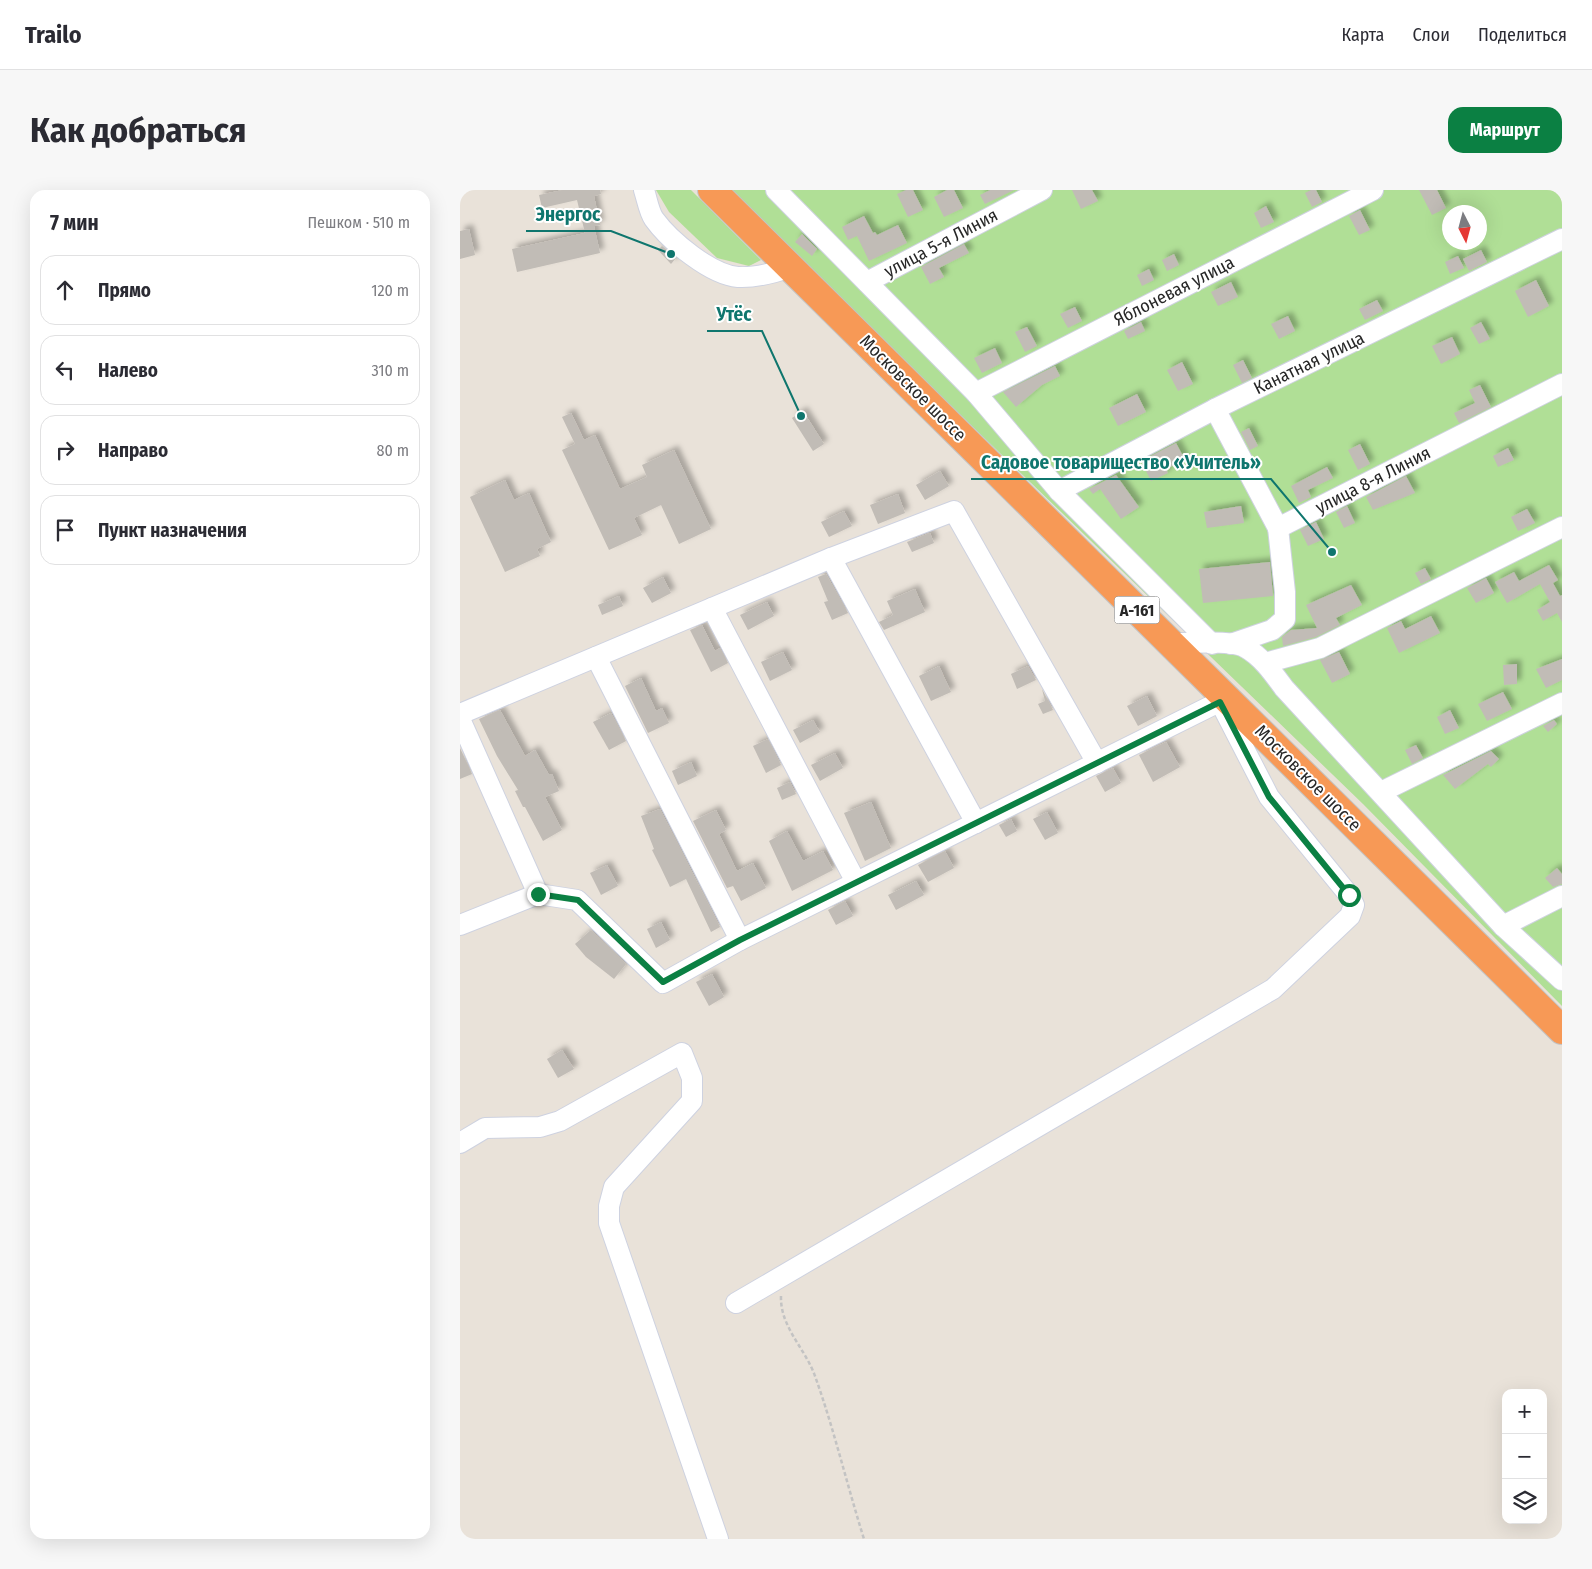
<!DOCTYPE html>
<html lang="ru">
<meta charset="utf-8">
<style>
:root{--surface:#fff;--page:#f7f7f7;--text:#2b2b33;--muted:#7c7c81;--line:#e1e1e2;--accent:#0b8043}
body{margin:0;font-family:"Fira Sans Condensed",sans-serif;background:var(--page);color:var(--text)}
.controls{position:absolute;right:15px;bottom:15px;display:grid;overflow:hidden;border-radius:10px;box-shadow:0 5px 20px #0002}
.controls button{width:45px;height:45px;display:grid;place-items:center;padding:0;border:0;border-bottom:1px solid var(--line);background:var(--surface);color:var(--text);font:25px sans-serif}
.compass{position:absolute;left:982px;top:15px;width:45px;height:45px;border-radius:50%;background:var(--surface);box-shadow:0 5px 20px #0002;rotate:174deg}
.stop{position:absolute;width:15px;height:15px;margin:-11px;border:4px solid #0b8043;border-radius:50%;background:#fff}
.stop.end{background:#0b8043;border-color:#fff;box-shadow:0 1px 5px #0008}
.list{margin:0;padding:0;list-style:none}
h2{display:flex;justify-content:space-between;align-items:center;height:65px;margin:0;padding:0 20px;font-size:21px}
h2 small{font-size:16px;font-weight:400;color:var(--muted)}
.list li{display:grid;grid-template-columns:32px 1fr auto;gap:15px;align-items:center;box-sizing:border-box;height:70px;margin:0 10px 10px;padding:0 10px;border:1px solid var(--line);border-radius:15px}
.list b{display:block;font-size:19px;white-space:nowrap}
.list em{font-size:16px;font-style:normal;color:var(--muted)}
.icon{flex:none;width:28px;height:28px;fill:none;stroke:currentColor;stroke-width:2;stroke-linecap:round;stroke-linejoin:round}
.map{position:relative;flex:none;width:1102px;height:1349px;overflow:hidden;border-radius:15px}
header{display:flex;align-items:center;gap:30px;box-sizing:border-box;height:70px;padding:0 25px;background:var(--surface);border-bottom:1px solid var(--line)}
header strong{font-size:24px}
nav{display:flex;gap:28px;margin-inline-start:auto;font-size:18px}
.intro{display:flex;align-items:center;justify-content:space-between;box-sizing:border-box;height:120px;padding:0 30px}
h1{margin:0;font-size:35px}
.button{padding:12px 22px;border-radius:15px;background:var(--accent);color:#fff;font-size:18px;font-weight:700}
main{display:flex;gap:30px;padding:0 30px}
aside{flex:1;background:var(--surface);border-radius:15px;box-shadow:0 5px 20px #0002}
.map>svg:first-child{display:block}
</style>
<header>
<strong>Trailo</strong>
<nav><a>Карта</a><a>Слои</a><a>Поделиться</a></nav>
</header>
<div class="intro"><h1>Как добраться</h1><a class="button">Маршрут</a></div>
<main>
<aside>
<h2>7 мин<small>Пешком · 510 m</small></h2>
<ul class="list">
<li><svg class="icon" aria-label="ahead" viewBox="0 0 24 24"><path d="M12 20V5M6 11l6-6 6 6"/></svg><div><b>Прямо</b></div><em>120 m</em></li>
<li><svg class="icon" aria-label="left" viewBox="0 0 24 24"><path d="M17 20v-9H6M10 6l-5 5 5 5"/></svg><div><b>Налево</b></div><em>310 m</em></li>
<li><svg class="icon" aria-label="right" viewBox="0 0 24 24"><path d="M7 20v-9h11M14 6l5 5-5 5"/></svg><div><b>Направо</b></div><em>80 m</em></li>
<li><svg class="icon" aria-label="arrive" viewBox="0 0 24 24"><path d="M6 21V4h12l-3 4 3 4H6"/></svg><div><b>Пункт назначения</b></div></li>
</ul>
</aside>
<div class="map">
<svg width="1102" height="1349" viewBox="0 0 1102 1349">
<defs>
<filter id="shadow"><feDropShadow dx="4.5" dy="-4.5" stdDeviation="2.5" flood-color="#0004"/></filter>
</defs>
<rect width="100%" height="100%" fill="#e9e2d9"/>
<g fill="#b0df96" fill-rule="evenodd">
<path d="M196,0H231L301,70L289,76L257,68L209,22Z"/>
<path d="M268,0H1102V816L903,614ZM989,22H1019V52H989Z"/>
</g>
<g fill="#c1bcb6" filter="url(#shadow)">
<path d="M103,0H140L141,4L134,6L140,35L134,36L140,63L57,82L52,59L125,43L117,10L82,18L79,5Z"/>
<path d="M446,0H453L463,20L448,27L437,4Z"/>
<path d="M487,0H494L503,18L484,27L474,7Z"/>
<path d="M530,0H554L525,14L520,5Z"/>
<path d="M612,0H632L638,11L621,19Z"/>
<path d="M851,0H856L862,12L852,17L845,3Z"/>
<path d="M959,0H977L986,18L972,25Z"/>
<path d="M806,16L814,32L801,38L794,23Z"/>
<path d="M900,20L910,40L899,45L889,26Z"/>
<path d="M404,26L413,43L415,42L417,45L438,35L447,53L409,71L397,46L388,50L382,37Z"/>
<path d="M9,39L15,65L0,69V41Z"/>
<path d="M342,44L357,59L352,66L335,52Z"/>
<path d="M504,54L509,63L479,78L484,87L470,94L461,77Z"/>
<path d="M202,56L216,68L211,74L198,60Z"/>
<path d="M1021,60L1027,72L1009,81L1003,69Z"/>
<path d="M714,64L719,75L707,81L702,70Z"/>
<path d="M998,66L1004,78L990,84L985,72Z"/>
<path d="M689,79L694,90L682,96L677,85Z"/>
<path d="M1076,90L1089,116L1068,127L1055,101Z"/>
<path d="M771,92L778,107L758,116L751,102Z"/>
<path d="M917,110L923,121L905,130L899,119Z"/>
<path d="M615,117L622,131L608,138L600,124Z"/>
<path d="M828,126L835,141L819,149L811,134Z"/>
<path d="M681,132L685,141L668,149L664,141Z"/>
<path d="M1021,132L1030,149L1019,154L1010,138Z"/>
<path d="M567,137L577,156L565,162L555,142Z"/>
<path d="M992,147L1000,164L981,174L972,156Z"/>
<path d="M535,158L542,173L522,183L514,168Z"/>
<path d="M783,170L792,188L782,193L773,175Z"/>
<path d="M722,172L733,194L718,201L707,180Z"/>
<path d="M595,176L600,186L582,195L556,217L543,202Z"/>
<path d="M1020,195L1031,217L999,233L994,223L1015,213L1009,200Z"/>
<path d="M677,204L686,222L658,236L649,218Z"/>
<path d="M343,221L364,254L353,261L332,228Z"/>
<path d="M111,223L124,250L135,245L160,299L187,287L182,275L214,260L251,339L219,354L201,315L174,328L182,345L149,360L102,260L115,254L102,227Z"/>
<path d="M789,238L798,256L790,260L781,242Z"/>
<path d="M716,253L725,270L706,279L708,283L691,291L681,271Z"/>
<path d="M900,254L910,274L898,280L888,260Z"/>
<path d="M1048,258L1054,270L1038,277L1033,266Z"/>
<path d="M867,277L873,288L848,300L851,307L839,313L831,296Z"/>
<path d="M480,281L489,296L465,310L456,295Z"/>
<path d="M656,285L679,317L661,329L640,299L633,304L629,299Z"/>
<path d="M946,286L955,303L913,320L906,307Z"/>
<path d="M45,290L54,310L69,303L91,352L77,359L80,366L45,382L10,307Z"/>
<path d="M438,304L445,323L418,334L410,315Z"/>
<path d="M781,316L784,333L747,338L744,322Z"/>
<path d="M887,316L895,333L884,338L876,322Z"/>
<path d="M1067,319L1075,333L1058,341L1051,327Z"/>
<path d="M384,321L392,336L369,347L361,332Z"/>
<path d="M856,332L864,349L848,356L840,340Z"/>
<path d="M470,343L474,353L452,362L447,352Z"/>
<path d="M810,372L813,406L743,413L739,379Z"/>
<path d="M1089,375L1098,390L1093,393L1100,406L1102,405V432L1097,423L1083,431L1077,420L1090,412L1080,394L1047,413L1035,392L1054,382L1059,391Z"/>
<path d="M965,378L971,389L961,394L955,383Z"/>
<path d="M366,384L388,423L372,430L364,412L368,411L358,387Z"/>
<path d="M203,387L211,403L192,413L183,398Z"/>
<path d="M1026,388L1034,403L1016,413L1007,398Z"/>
<path d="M891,395L902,415L876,428L880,435L856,447L823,456L822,447L831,440L857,438L846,415Z"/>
<path d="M455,399L465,422L424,440L419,432L433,425L427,411Z"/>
<path d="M159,406L163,416L142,425L138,415Z"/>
<path d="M307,412L314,426L288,440L280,425Z"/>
<path d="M971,426L980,443L939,463L927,438L941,431L945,439Z"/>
<path d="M242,435L255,461L260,458L268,473L251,482L230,440Z"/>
<path d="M323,462L332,480L310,491L301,472Z"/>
<path d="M879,462L890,484L872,493L860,470Z"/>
<path d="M1102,469V490L1086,498L1076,479Z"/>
<path d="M1057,474V494L1044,495L1043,475Z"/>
<path d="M479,476L491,502L471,511L459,486Z"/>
<path d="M568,476L576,490L557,499L551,484Z"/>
<path d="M181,488L196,521L202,518L209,533L188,543L165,496Z"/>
<path d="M582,499L593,520L583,524L578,514L585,511Z"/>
<path d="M1043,502L1052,519L1027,531L1018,514Z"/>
<path d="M687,506L697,526L678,536L667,516Z"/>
<path d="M40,520L65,566L75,560L89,585L92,584L99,601L85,607L102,640L83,651L65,617H63L55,601L58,600L37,566L19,529Z"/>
<path d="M990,520L999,538L985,544L977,527Z"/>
<path d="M151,523L166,551L149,560L133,532Z"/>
<path d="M353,530L360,542L340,553L333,540Z"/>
<path d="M1094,530L1097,534L1088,542L1083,536Z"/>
<path d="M308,549L321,575L306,583L293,556Z"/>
<path d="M706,552L720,577L693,592L679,565Z"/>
<path d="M956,555L963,568L952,574L945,560Z"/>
<path d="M0,558L12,584L0,589Z"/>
<path d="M1031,561L1039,569L1031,577L1028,574L995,599L983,585Z"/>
<path d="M375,563L383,578L360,591L351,575Z"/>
<path d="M231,572L237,586L218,595L212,581Z"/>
<path d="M653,578L661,593L645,602L636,586Z"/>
<path d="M330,592L336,604L322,610L317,598Z"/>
<path d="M411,612L431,658L405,671L384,623Z"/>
<path d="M200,619L260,737L251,742L226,689L210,697L201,678L192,660L194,659L181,626Z"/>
<path d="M256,620L266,640L259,644L277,681L293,673L306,698L281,711L273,696L267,698L233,631Z"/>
<path d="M587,622L598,643L585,650L573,629Z"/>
<path d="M551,629L557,641L546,647L539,635Z"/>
<path d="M327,641L343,671L363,661L373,680L332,701L309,651Z"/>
<path d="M485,661L494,678L468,692L458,675Z"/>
<path d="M147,675L158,696L141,705L130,683Z"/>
<path d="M1097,678L1102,684V694L1093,697L1085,688Z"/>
<path d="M456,691L464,705L436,720L428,705Z"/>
<path d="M385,711L393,726L376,735L368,720Z"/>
<path d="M201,732L210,750L196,758L187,739Z"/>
<path d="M131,740L166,774L154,789L126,767L115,754Z"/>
<path d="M252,784L264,807L249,816L236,792Z"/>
<path d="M102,860L114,879L98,888L87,869Z"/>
</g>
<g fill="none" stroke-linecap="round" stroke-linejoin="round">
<g stroke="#ced2e0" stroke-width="22">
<g id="minor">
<path d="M184,0C187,9 189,22 194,29C210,51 251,85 278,87C296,88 314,83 331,77"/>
<path d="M316,0L516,203L599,301L752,454"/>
<path d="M407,92L582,0"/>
<path d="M516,203L913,0"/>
<path d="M755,219L818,338L1102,194"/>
<path d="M599,301L755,219L1102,49"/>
<path d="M371,368L516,633"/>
<path d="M252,418L396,692"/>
<path d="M711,453C728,454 772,449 786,458C802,467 813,483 824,498L1043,736L1102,790"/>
<path d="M771,454L812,440L825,429V402L818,338"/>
<path d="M136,467L280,750"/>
<path d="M805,473L860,458L1102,337"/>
<path d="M0,524L371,368L494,321L637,573"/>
<path d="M0,529L78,704L117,710L203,793L280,750L767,508"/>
<path d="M921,602L1102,513"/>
<path d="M0,735L78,704"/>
<path d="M1043,736L1102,706"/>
<path d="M0,953L25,938L80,937L100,931L222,863L232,888V911L154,997L149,1016V1033L258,1349"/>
<path d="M276,1113L813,799L890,726L894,715L889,705L809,607L760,512"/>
</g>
</g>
<g stroke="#c3c3c3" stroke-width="30">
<path id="highway" d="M252,0L1102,840"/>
</g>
<path stroke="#c3c3c3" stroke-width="2.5" stroke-dasharray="4 2.5" stroke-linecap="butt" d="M321,1106C320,1137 345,1158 355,1186C374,1239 387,1295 404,1349"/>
<use href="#minor" stroke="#fff" stroke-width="20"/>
<use href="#highway" stroke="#f79956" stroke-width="28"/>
</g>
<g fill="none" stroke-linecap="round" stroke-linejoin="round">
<path stroke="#0b8043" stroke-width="6" d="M78,704L118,710L203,792L280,750L760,512L809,607L889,705"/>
</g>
<g text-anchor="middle" stroke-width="4" stroke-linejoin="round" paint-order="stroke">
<rect fill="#fff" stroke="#686868" stroke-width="1" x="654.5" y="406.5" width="45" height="27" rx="4"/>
<g font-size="16" font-weight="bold" fill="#272727">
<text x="677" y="426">А-161</text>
</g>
<g font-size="18" fill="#272727" stroke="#fff">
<text transform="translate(481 53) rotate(-28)" y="6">улица 5-я Линия</text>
<text transform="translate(714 101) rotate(-27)" y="6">Яблоневая улица</text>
<text transform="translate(849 173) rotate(-26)" y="6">Канатная улица</text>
<text transform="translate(453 198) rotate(45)" y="6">Московское шоссе</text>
<text transform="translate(913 290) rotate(-27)" y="6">улица 8-я Линия</text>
<text transform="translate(848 588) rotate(45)" y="6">Московское шоссе</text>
</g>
</g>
<path fill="none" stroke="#0f766e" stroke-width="2" d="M211 64L151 41H66M341 226L302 141H247M872 362L811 289H511"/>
<g fill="#0f766e" stroke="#fff" stroke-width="2">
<circle cx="211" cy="64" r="5"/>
<circle cx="341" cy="226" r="5"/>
<circle cx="872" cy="362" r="5"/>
</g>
<g font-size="19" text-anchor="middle" font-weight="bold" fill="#0f766e" stroke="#fff" stroke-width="4" stroke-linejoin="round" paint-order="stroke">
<text x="108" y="31">Энергос</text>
<text x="274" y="131">Утёс</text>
<text x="661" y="279">Садовое товарищество «Учитель»</text>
</g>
</svg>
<div class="controls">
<button>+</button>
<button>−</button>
<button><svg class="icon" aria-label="layers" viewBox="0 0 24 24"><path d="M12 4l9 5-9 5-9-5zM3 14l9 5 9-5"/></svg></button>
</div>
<svg class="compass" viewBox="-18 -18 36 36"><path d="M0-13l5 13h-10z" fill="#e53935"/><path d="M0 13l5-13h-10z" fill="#7c7c81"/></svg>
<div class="stop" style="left:889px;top:705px"></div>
<div class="stop end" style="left:78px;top:704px"></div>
</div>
</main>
